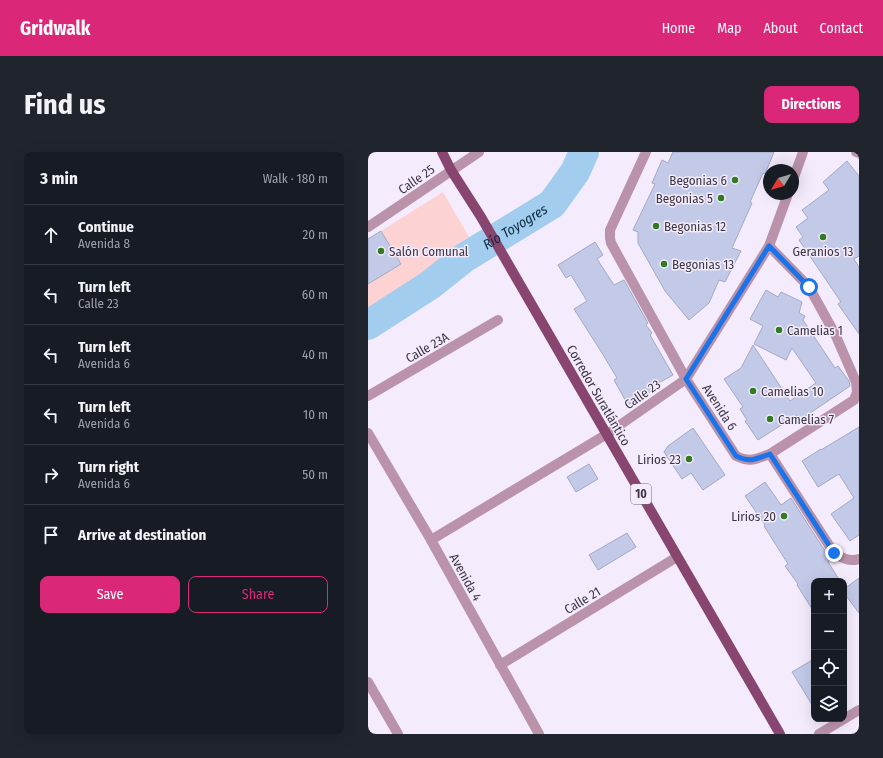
<!DOCTYPE html>
<meta charset="utf-8">
<style>
:root{--surface:#171b24;--page:#20242c;--text:#f1f3f6;--muted:#9ea1a6;--line:#363941;--accent:#db2777}
body{margin:0;font-family:"Fira Sans Condensed",sans-serif;background:var(--page);color:var(--text)}
.controls{position:absolute;right:12px;bottom:12px;display:grid;overflow:hidden;border-radius:8px;box-shadow:0 4px 16px #0002}
.controls button{width:36px;height:36px;display:grid;place-items:center;padding:0;border:0;border-bottom:1px solid var(--line);background:var(--surface);color:var(--text);font:20px sans-serif}
.compass{position:absolute;left:395px;top:12px;width:36px;height:36px;border-radius:50%;background:var(--surface);box-shadow:0 4px 16px #0002;rotate:232deg}
.stop{position:absolute;width:12px;height:12px;margin:-9px;border:3px solid #1a73e8;border-radius:50%;background:#fff}
.stop.end{background:#1a73e8;border-color:#fff;box-shadow:0 1px 4px #0008}
.list{margin:0;padding:0;list-style:none}
h2{display:flex;justify-content:space-between;align-items:center;height:52px;margin:0;padding:0 16px;font-size:17px}
h2 small{font-size:13px;font-weight:400;color:var(--muted)}
.list li{display:grid;grid-template-columns:26px 1fr auto;gap:12px;align-items:center;box-sizing:border-box;height:60px;padding:0 16px;border-top:1px solid var(--line)}
.list b{display:block;font-size:15px;white-space:nowrap}
.list p{margin:0;font-size:13px;white-space:nowrap;color:var(--muted)}
.list em{font-size:13px;font-style:normal;color:var(--muted)}
.actions{display:flex;gap:8px;padding:12px 16px}
.actions a{flex:1;padding:9px 0;border:1px solid var(--accent);border-radius:8px;text-align:center;font-size:14px;color:var(--accent)}
.actions .main{background:var(--accent);color:#fff}
.icon{flex:none;width:22px;height:22px;fill:none;stroke:currentColor;stroke-width:2;stroke-linecap:round;stroke-linejoin:round}
.map{position:relative;flex:none;width:491px;height:582px;overflow:hidden;border-radius:8px}
header{display:flex;align-items:center;gap:24px;box-sizing:border-box;height:56px;padding:0 20px;background:var(--accent);color:#fff}
header strong{font-size:19px}
nav{display:flex;gap:22px;margin-inline-start:auto;font-size:14px}
.intro{display:flex;align-items:center;justify-content:space-between;box-sizing:border-box;height:96px;padding:0 24px}
h1{margin:0;font-size:28px}
.button{padding:10px 18px;border-radius:8px;background:var(--accent);color:#fff;font-size:14px;font-weight:700}
main{display:flex;gap:24px;padding:0 24px}
aside{flex:1;background:var(--surface);border-radius:8px;box-shadow:0 4px 16px #0002}
.map>svg:first-child{display:block}
</style>
<header>
<strong>Gridwalk</strong>
<nav><a>Home</a><a>Map</a><a>About</a><a>Contact</a></nav>
</header>
<div class="intro"><h1>Find us</h1><a class="button">Directions</a></div>
<main>
<aside>
<h2>3 min<small>Walk · 180 m</small></h2>
<ul class="list">
<li><svg class="icon" aria-label="ahead" viewBox="0 0 24 24"><path d="M12 20V5M6 11l6-6 6 6"/></svg><div><b>Continue</b><p>Avenida 8</p></div><em>20 m</em></li>
<li><svg class="icon" aria-label="left" viewBox="0 0 24 24"><path d="M17 20v-9H6M10 6l-5 5 5 5"/></svg><div><b>Turn left</b><p>Calle 23</p></div><em>60 m</em></li>
<li><svg class="icon" aria-label="left" viewBox="0 0 24 24"><path d="M17 20v-9H6M10 6l-5 5 5 5"/></svg><div><b>Turn left</b><p>Avenida 6</p></div><em>40 m</em></li>
<li><svg class="icon" aria-label="left" viewBox="0 0 24 24"><path d="M17 20v-9H6M10 6l-5 5 5 5"/></svg><div><b>Turn left</b><p>Avenida 6</p></div><em>10 m</em></li>
<li><svg class="icon" aria-label="right" viewBox="0 0 24 24"><path d="M7 20v-9h11M14 6l5 5-5 5"/></svg><div><b>Turn right</b><p>Avenida 6</p></div><em>50 m</em></li>
<li><svg class="icon" aria-label="arrive" viewBox="0 0 24 24"><path d="M6 21V4h12l-3 4 3 4H6"/></svg><div><b>Arrive at destination</b></div></li>
</ul>
<div class="actions"><a class="main">Save</a><a>Share</a></div>
</aside>
<div class="map">
<svg width="491" height="582" viewBox="0 0 491 582">
<rect width="100%" height="100%" fill="#f4ebfd"/>
<path fill="#fcd2d3" d="M75,40L105,92L0,161V132L33,112L13,79Z"/>
<g fill="none" stroke-linecap="round" stroke-linejoin="round">
<path stroke="#a2cdee" stroke-width="30" id="s1" d="M0,173L62,133L96,106L184,52L207,20L216,0"/>
</g>
<g fill="#c3cae8" stroke="#a2a8c6">
<path d="M305,0H406L397,22L395,21L382,50L384,51L364,96L373,99L357,130L351,128L341,151L321,168L297,139L270,91V80L265,78L287,32L284,31L294,8L300,11Z"/>
<path d="M479,9L491,24V104L486,107L491,115V182L470,152L473,150L431,88L435,85L428,75L440,66L434,58L461,38L455,30Z"/>
<path d="M13,79L33,112L0,132V87Z"/>
<path d="M227,90L235,103L229,107L246,133L256,128L280,171L278,173L284,181L282,183L305,223L283,235L285,238L260,253L246,228L249,226L234,201L206,157L219,149L203,123L198,126L190,113Z"/>
<path d="M398,138L410,145L413,140L434,150L431,161L437,164L435,168L467,216L470,214L481,229L482,234L432,268L429,263L390,288L377,269L379,268L372,257L375,255L356,227L373,216L385,193L422,249L448,231L424,196L418,208L386,192L395,174L382,167Z"/>
<path d="M491,275V383L482,389L463,362L486,346L471,322L450,335L434,309L453,297V298Z"/>
<path d="M325,276L357,323L335,338L323,321L314,327L296,300L300,294Z"/>
<path d="M221,312L230,327L208,340L199,325Z"/>
<path d="M397,330L413,353L423,346L461,405L464,407L460,410L472,429H446V460L429,433L430,432L417,414L420,412L396,374L397,373L377,344Z"/>
<path d="M259,381L268,395L230,418L221,403Z"/>
<path d="M491,426V461L476,441V437Z"/>
<path d="M446,507V556L424,520Z"/>
</g>
<g fill="none" stroke-linecap="round" stroke-linejoin="round">
<g stroke="#ba93aa" stroke-width="10">
<path d="M278,0L242,78V86L243,91L318,227L368,304C383,311 387,307 402,302L466,401C474,406 481,410 491,407"/>
<path d="M488,0L491,1"/>
<path d="M425,28L435,0"/>
<path d="M0,75L111,0"/>
<path d="M401,94L441,135L467,182L488,230L489,240L486,248L402,302"/>
<path d="M0,244L130,168"/>
<path d="M0,281L63,388L171,582"/>
<path d="M63,388L239,282L318,227L401,94L420,42"/>
<path d="M132,513L309,405"/>
<path d="M0,530L30,582"/>
<path d="M451,582L491,558"/>
</g>
<path stroke="#87456f" stroke-width="10" d="M74,0L83,18L113,65L412,582"/>
</g>
<g fill="none" stroke-linecap="round" stroke-linejoin="round">
<path stroke="#1a73e8" stroke-width="5" d="M441,135L401,94L318,227L368,304C383,311 387,307 402,302L466,401"/>
</g>
<g fill="#317b22" stroke="#f4ebfd" stroke-width="1.5">
<circle cx="367" cy="28" r="4"/>
<circle cx="353" cy="46" r="4"/>
<circle cx="288" cy="74" r="4"/>
<circle cx="455" cy="85" r="4"/>
<circle cx="13" cy="99" r="4"/>
<circle cx="296" cy="112" r="4"/>
<circle cx="411" cy="178" r="4"/>
<circle cx="385" cy="239" r="4"/>
<circle cx="402" cy="267" r="4"/>
<circle cx="321" cy="307" r="4"/>
<circle cx="416" cy="364" r="4"/>
</g>
<g text-anchor="middle" stroke-width="3" stroke-linejoin="round" paint-order="stroke">
<rect fill="#f4ebfd" stroke="#736c79" stroke-width="1" x="263" y="332" width="20" height="20" rx="3"/>
<g font-size="12" font-weight="bold" fill="#3c3641">
<text x="273" y="346">10</text>
</g>
<g font-size="13" fill="#3c3641" stroke="#f4ebfd">
<text transform="translate(48 27) rotate(-35)" y="5">Calle 25</text>
<text transform="translate(59 195) rotate(-30)" y="5">Calle 23A</text>
<text transform="translate(274 242) rotate(-35)" y="5">Calle 23</text>
<text transform="translate(231 243) rotate(60)" y="5">Corredor Suratlántico</text>
<text transform="translate(352 255) rotate(57)" y="5">Avenida 6</text>
<text transform="translate(98 425) rotate(61)" y="5">Avenida 4</text>
<text transform="translate(214 448) rotate(-31)" y="5">Calle 21</text>
</g>
<g font-size="13" fill="#3c3641" stroke="#f4ebfd" text-anchor="start">
<text x="359" y="33" text-anchor="end">Begonias 6</text>
<text x="345" y="51" text-anchor="end">Begonias 5</text>
<text x="296" y="79">Begonias 12</text>
<text x="21" y="104">Salón Comunal</text>
<text x="455" y="104" text-anchor="middle">Geranios 13</text>
<text x="304" y="117">Begonias 13</text>
<text x="419" y="183">Camelias 1</text>
<text x="393" y="244">Camelias 10</text>
<text x="410" y="272">Camelias 7</text>
<text x="313" y="312" text-anchor="end">Lirios 23</text>
<text x="408" y="369" text-anchor="end">Lirios 20</text>
</g>
<g font-size="14" font-style="italic" fill="#092c42" stroke="#f4ebfd">
<text dy="5" stroke="none"><textPath href="#s1" startOffset="177">Río Toyogres</textPath></text>
</g>
</g>
</svg>
<div class="controls">
<button>+</button>
<button>−</button>
<button><svg class="icon" aria-label="locate" viewBox="0 0 24 24"><circle cx="12" cy="12" r="6"/><path d="M12 2v4M12 18v4M2 12h4M18 12h4"/></svg></button>
<button><svg class="icon" aria-label="layers" viewBox="0 0 24 24"><path d="M12 4l9 5-9 5-9-5zM3 14l9 5 9-5"/></svg></button>
</div>
<svg class="compass" viewBox="-18 -18 36 36"><path d="M0-13l5 13h-10z" fill="#e53935"/><path d="M0 13l5-13h-10z" fill="#9ea1a6"/></svg>
<div class="stop" style="left:441px;top:135px"></div>
<div class="stop end" style="left:466px;top:401px"></div>
</div>
</main>
